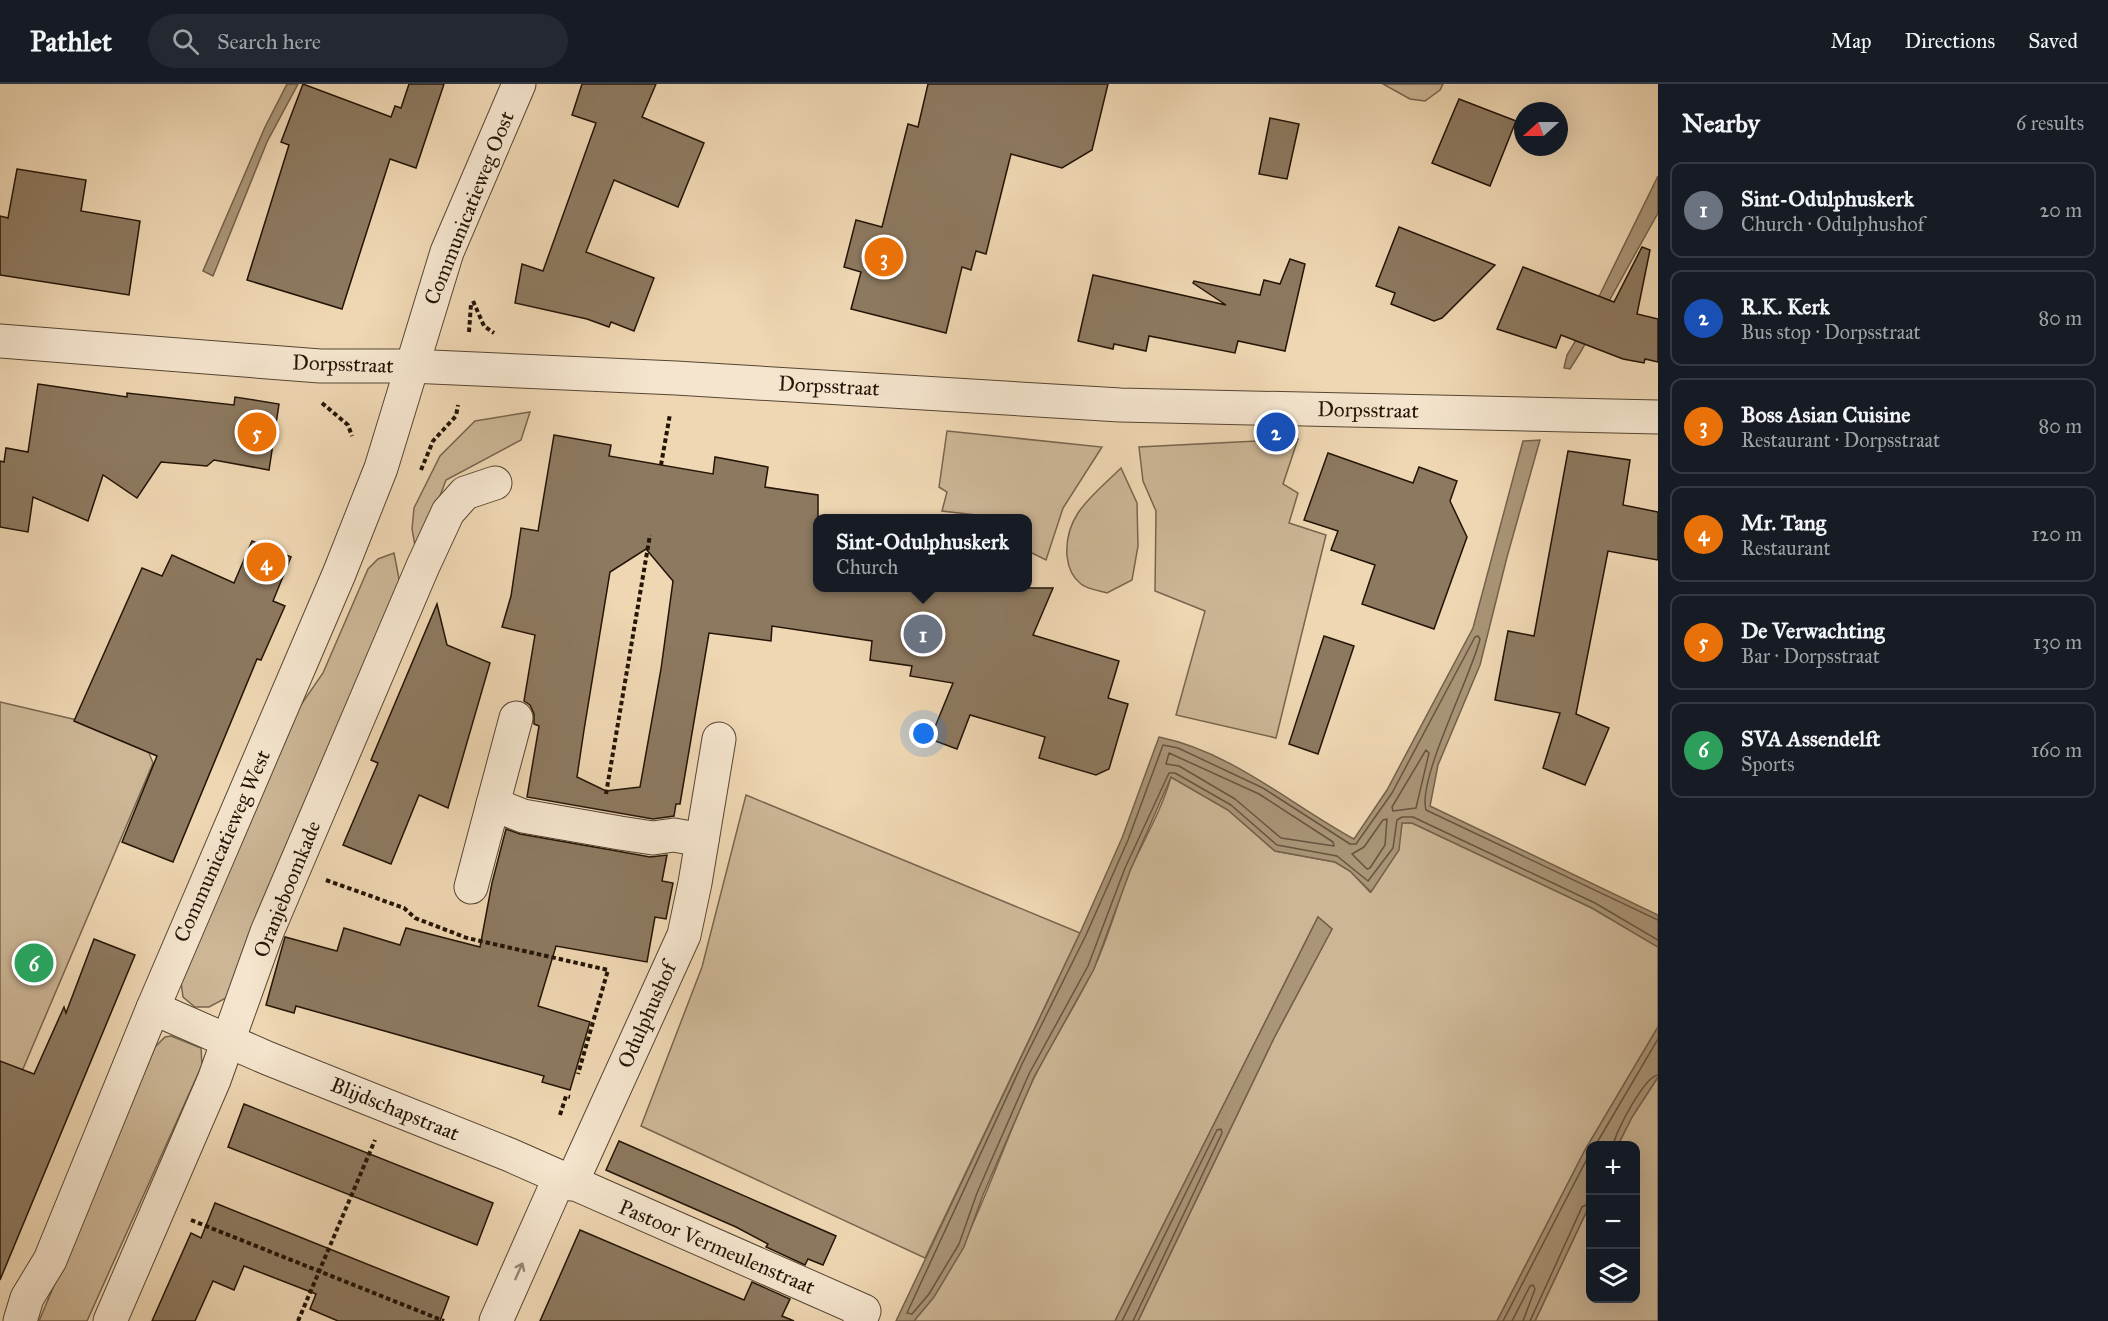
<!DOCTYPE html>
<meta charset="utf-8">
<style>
:root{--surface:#171b24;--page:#242831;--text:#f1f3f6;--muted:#9ea1a6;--line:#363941;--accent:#0b8043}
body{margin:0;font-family:"IM FELL Great Primer",serif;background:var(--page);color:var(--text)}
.controls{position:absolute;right:18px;bottom:18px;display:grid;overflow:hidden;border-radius:12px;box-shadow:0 6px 24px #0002}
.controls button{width:54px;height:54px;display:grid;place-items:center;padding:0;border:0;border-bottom:2px solid var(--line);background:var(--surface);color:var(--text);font:30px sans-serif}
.compass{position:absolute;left:1514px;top:18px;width:54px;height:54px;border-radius:50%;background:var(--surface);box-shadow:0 6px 24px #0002;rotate:249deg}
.you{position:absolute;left:924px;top:650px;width:21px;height:21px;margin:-15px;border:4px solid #fff;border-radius:50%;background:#1a73e8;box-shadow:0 0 0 9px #1a73e833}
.badge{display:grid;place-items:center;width:39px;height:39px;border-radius:50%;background:var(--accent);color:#fff;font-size:20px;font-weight:700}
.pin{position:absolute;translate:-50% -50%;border:3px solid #fff;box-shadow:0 2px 6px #0006}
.popup{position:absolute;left:813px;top:430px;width:219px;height:78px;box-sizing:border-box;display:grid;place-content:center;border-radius:12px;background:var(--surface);filter:drop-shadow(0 2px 4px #0005);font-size:20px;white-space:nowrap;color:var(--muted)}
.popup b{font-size:22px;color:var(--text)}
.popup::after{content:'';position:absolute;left:50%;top:100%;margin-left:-12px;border:12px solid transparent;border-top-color:var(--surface)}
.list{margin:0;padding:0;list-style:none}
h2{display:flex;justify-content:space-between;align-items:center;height:78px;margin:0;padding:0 24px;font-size:26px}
h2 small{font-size:20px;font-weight:400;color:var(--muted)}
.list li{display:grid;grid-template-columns:39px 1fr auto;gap:18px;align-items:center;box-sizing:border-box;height:96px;margin:0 12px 12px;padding:0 12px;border:2px solid var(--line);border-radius:12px}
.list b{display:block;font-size:22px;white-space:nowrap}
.list p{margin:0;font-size:20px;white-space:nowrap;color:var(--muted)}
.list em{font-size:20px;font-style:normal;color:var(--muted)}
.icon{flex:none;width:33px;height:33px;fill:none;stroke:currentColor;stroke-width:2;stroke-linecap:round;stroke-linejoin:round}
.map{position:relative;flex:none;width:1658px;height:1237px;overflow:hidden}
header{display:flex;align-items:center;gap:36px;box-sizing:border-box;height:84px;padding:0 30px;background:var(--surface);border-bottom:2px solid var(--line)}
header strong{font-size:28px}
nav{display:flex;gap:33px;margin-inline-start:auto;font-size:21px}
.search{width:420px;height:54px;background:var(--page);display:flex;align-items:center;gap:15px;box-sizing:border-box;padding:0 21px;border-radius:33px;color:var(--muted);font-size:22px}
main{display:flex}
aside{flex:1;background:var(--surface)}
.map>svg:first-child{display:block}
</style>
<header>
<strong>Pathlet</strong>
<div class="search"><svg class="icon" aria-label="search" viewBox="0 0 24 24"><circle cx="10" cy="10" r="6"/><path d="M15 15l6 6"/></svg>Search here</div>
<nav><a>Map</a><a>Directions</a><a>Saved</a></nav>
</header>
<main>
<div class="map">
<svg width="1658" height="1237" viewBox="0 0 1658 1237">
<rect width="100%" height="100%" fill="#efd7b3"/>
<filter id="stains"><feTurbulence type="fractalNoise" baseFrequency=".00333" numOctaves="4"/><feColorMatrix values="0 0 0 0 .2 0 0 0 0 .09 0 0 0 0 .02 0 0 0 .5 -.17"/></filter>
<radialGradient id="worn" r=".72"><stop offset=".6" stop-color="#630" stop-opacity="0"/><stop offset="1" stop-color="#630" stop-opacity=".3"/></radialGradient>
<g fill="#ccb696" stroke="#78654e" stroke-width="1.5">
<path d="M1383,0H1443L1440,6L1425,17L1410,15Z"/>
<path d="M530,328L521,356L446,396L417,473L412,445L414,424L440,372L475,337Z"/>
<path d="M947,347L1102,363L1063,424L1046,476L1028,467V434H1002L942,427L947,408L939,403Z"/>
<path d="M1298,355L1283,400L1298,409L1289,439L1326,451L1276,654L1176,631L1205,527L1155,507L1156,427L1143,397L1139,363Z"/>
<path d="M1121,384L1137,419L1138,462L1132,496L1107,509C1100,507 1087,505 1081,500C1072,493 1068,482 1067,472C1064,430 1094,411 1121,384Z"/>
<path d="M394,469L401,505L226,914L209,923H195L183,913L181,898L296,628L323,589L368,485L378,475Z"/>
<path d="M0,618L77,636L147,664L153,679L0,1039Z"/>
<path d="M1171,693L1228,726L1275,767L1335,778L1350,787L1370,808L1398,766L1402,739H1412L1592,824L1658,863V943L1585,1066L1497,1237H1138L1274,954L1332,845L1318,833L1115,1237H914C973,1167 995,1076 1034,994C1052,957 1075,923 1093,886C1109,854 1117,818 1131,784C1145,754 1162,725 1171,693Z"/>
<path d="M746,711L1080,849L925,1174L641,1042L702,883Z"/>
<path d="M171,952L201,964L202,981L87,1237H39L155,963L165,953Z"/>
<path d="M1658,993V1237H1535L1590,1120V1214H1636V1062L1618,1061L1632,1033Z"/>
</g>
<g fill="#aa9578" stroke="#74614a" stroke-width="1.5">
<path d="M287,0H298L267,58L213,192L203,187L265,43Z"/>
<path d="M1658,92V129L1580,269L1570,285L1564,284L1567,271L1585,241Z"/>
<path d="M1540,356L1507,473L1480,581L1438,681L1430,722L1658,831V863L1592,824L1412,739H1402L1399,766L1371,808L1350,787L1335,778L1275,767L1228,726L1171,693L1130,787L1094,885L1034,993L983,1111L964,1163L934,1213L914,1237H896L1080,849L1122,754L1159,653C1232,668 1290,720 1354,755L1387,706L1473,544L1523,357Z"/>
<path d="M1318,833L1332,845L1274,954L1138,1237H1115Z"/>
<path d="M1658,943V993L1632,1033L1618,1061L1590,1062V1120L1535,1237H1497L1585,1066Z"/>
</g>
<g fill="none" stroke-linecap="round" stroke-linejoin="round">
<g stroke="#66543f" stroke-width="1.5">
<path d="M1426,666L1429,669L1416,724L1393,727L1392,723Z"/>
<path d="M1169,669L1259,710L1333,758L1334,762L1281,754L1235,715L1179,682L1166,680Z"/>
<path d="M1387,735L1385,761L1370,784L1367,785L1352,770L1364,763L1383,736Z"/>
<path d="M1658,836L1426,726C1417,695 1471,593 1480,555L1478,552L1475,553L1392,709L1356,760H1350L1263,704L1178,664L1163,661L1128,756L1086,851L1022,980L907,1229L912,1230L929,1210L959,1160L977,1109L1029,990L1088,882L1125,784L1169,689H1175L1231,721L1277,761L1337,772L1368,797L1393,764L1397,736L1402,733H1413L1595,819L1658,856"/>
<path d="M1595,1062L1658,955"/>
<path d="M1613,1062C1615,1048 1645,992 1658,991"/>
<path d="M1122,1237L1217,1046L1221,1045L1222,1049L1133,1237"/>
<path d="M1503,1237L1590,1069"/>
<path d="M1512,1237L1530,1202L1533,1201L1535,1205L1523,1237"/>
<path d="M1530,1237L1582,1123L1590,1119"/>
</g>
</g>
<g fill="#8d7960" stroke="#231406" stroke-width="1.5" fill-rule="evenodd">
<path d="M303,0L391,33L395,22L401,24L409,0H444L416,84L390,75L342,225L247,196L289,61L281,58Z"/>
<path d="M582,0H656L642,33L704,59L678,123L614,96L586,168L654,194L634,247L611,238L609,243L587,235L515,219L522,180L543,187L596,39L572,31Z"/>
<path d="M928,0H1108L1092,66L1062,84L1011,70L986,170L976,167L971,186L962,183L946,249L851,225L861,188L844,183L856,136L882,143L908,40L918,43Z"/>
<path d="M1459,15L1516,37L1490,102L1432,79Z"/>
<path d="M1270,34L1299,40L1287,95L1259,90Z"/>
<path d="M17,85L86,96L81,127L140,137L129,211L0,191V132L8,134Z"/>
<path d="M1399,143L1495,181L1442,234L1434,237L1391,220L1395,209L1376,202Z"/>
<path d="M1642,163L1650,166L1637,230L1658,235V278L1645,275L1644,279L1623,275L1561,251L1556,264L1497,245L1523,183L1614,218Z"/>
<path d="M1290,175L1305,180L1285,267L1238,257L1235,269L1149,252L1146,267L1114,260L1113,265L1078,257L1093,191L1226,221L1193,199L1194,197L1260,211L1264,196L1280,200Z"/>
<path d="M38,300L127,313V309L234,321L235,313L279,320L269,386L214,376L207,382L161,378L137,414L103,391L88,437L33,413L28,448L0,443V377L4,378L6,364L28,368Z"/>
<path d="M554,351L611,361L609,372L713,390L715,373L768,383L765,403L818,411V504H1053L1033,551L1119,577L1108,614L1128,620L1109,685L1096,691L1039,674L1045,653L970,631L957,665L930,655L953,599L910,592L912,582L870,576L872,557L772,542L771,557L709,549L680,720H676L674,732L653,735L527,713L539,642L534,640V630L530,621L524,617L535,551L502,543L511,512L521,444L538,447ZM646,465L673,497L661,585L640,703L606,707L577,693L584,646L610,488Z"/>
<path d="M1568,367L1630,376L1623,421L1658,428V476L1608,467L1576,630L1609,644L1585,701L1543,684L1560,629L1495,616L1508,547L1534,552Z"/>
<path d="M1328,369L1413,399L1419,383L1457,397L1450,417L1467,453L1434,545L1362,520L1375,481L1331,466L1338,447L1304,436Z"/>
<path d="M252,457L291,473L273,517L285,522L261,576L257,575L173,778L122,758L157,672L74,637L142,484L162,492L172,471L234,499Z"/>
<path d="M437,520L447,561L490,579L448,724L419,711L391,780L343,761L378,679L371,676Z"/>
<path d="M1324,552L1354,562L1318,670L1289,660Z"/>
<path d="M506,745L520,750L617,767L650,773L667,771L662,797L673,799L666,835L655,833L647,878L556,862L538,922L590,938L570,1006L542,998L544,992L296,922L294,929L266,921L285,853L337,867L344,844L400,861L406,844L480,863L492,799Z"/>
<path d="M94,855L135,871L0,1196V977L34,990L64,923L66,929Z"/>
<path d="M244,1020L493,1119L477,1161L228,1063Z"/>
<path d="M619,1057L836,1152L823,1181L808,1175L805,1181L766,1163L768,1160L736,1143L606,1086Z"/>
<path d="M215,1119L449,1213L440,1237H338L310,1225L316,1210L244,1182L234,1206L213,1197L195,1237H152L191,1149L201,1154Z"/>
<path d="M580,1146L744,1216L752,1198L790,1215L782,1232L794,1237H540Z"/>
</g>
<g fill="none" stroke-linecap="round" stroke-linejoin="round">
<g stroke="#564531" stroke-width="35">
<g id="minor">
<path d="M0,257L320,282H410L676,294L1120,321L1658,333"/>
<path d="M516,634L493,720L523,732L620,749L653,754L674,751L702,756"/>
<path d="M471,803L493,720"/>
<path d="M153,924L267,974L510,1071L864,1227L860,1237"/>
<path d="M571,1100L684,851L695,799L719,655"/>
<path d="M20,1237L27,1214L50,1176L153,924L339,490L381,384L447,168L519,0"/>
<path d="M110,1237L214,996L267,848L423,482L448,428L465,409L495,399"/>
<path d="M496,1237L559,1095"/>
</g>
</g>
<g stroke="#231406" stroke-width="4" stroke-dasharray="4.5 3" stroke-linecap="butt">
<path d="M473,217L484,242L494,249"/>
<path d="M469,248L471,220"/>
<path d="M322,319L348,341L352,352"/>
<path d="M661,381L670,330"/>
<path d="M421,386L433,357L456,332L458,321"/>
<path d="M606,710L650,451"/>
<path d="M326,796L404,824L415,834L467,854L608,886L578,990"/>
<path d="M560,1031L566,1012L570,1013"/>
<path d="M191,1136L444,1237"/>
<path d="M298,1237L375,1056"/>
</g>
<use href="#minor" stroke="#f5e5ce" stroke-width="33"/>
</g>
<defs><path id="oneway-shaft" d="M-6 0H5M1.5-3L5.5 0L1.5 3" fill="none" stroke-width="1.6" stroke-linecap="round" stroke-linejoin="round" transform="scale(1.5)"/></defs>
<use stroke="#968774" href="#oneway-shaft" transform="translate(519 1187) rotate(-66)"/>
<g text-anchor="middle" stroke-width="5" stroke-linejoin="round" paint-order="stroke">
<g font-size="21" fill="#231406" stroke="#f5e5ce">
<text transform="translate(469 124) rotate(-68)" y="7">Communicatieweg Oost</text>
<text transform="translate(343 280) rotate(2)" y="7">Dorpsstraat</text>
<text transform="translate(829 302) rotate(3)" y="7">Dorpsstraat</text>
<text transform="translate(1368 326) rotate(1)" y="7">Dorpsstraat</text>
<text transform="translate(222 762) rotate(-66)" y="7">Communicatieweg West</text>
<text transform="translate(287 805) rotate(-68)" y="7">Oranjeboomkade</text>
<text transform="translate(647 931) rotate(-66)" y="7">Odulphushof</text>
<text transform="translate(395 1025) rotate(22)" y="7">Blijdschapstraat</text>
<text transform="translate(717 1163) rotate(23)" y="7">Pastoor Vermeulenstraat</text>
</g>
</g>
<rect width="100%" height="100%" filter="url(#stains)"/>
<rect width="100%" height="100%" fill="url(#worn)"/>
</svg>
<div class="controls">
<button>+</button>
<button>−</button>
<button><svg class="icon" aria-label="layers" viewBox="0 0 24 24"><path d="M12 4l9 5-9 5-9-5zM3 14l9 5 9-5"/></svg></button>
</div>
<svg class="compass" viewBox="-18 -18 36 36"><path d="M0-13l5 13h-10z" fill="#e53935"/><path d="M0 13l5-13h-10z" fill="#9ea1a6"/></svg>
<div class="you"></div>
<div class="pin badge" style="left:923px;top:550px;background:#6b7280">1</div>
<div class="popup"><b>Sint-Odulphuskerk</b>Church</div>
<div class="pin badge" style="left:1276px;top:348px;background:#1a4fb4">2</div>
<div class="pin badge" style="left:884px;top:173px;background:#e8710a">3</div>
<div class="pin badge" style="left:266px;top:478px;background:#e8710a">4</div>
<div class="pin badge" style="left:257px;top:348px;background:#e8710a">5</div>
<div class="pin badge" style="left:34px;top:879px;background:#2e9e5b">6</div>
</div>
<aside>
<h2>Nearby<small>6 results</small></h2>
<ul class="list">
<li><span class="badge" style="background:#6b7280">1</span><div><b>Sint-Odulphuskerk</b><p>Church · Odulphushof</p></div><em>20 m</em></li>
<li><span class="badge" style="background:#1a4fb4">2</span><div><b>R.K. Kerk</b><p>Bus stop · Dorpsstraat</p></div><em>80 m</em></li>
<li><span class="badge" style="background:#e8710a">3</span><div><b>Boss Asian Cuisine</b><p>Restaurant · Dorpsstraat</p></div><em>80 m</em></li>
<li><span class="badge" style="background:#e8710a">4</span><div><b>Mr. Tang</b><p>Restaurant</p></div><em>120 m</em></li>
<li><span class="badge" style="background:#e8710a">5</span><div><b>De Verwachting</b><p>Bar · Dorpsstraat</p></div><em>130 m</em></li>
<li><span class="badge" style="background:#2e9e5b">6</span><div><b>SVA Assendelft</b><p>Sports</p></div><em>160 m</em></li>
</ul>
</aside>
</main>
